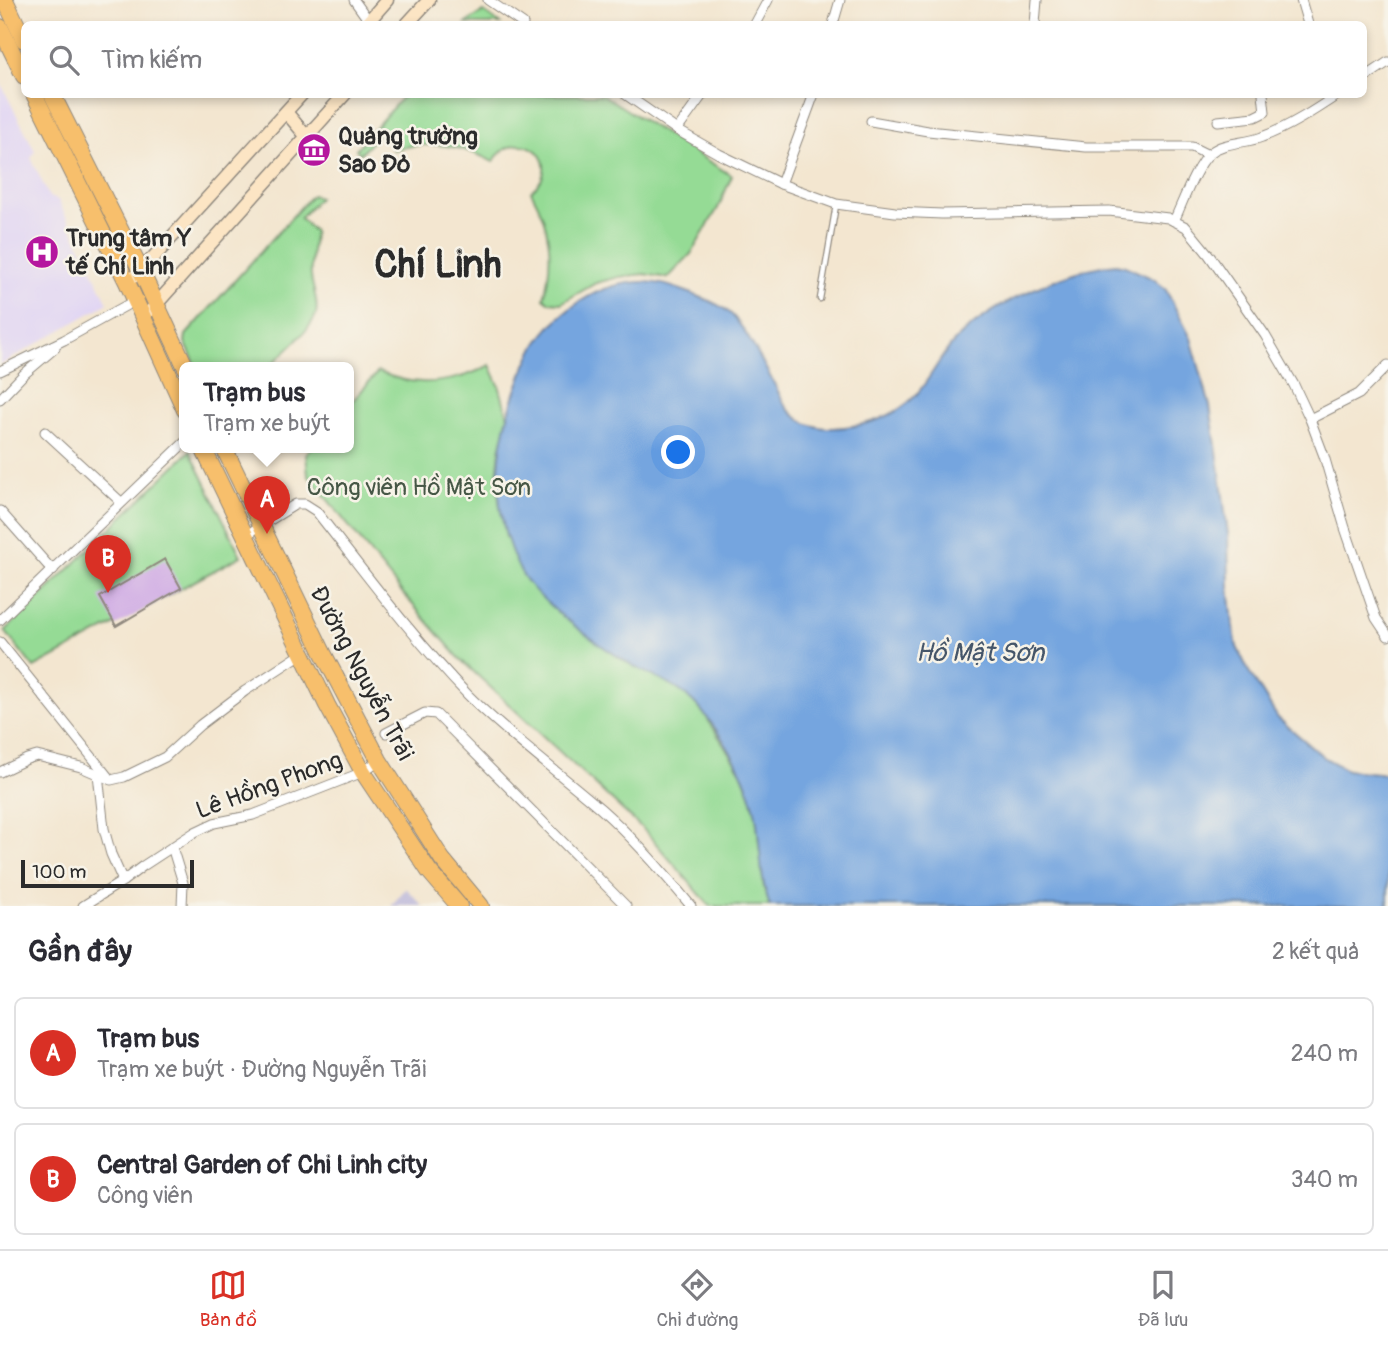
<!DOCTYPE html>
<html lang="vi">
<meta charset="utf-8">
<style>
:root{--surface:#fff;--page:#f2f2f3;--text:#2b2b33;--muted:#7c7c81;--line:#e1e1e2;--accent:#d93025}
body{margin:0;font-family:Pangolin,sans-serif;background:var(--page);color:var(--text)}
.scale{position:absolute;left:21px;bottom:18px;width:173px;box-sizing:border-box;padding-left:7px;border:4px solid #2b2b2b;border-top:0;font-size:19px;line-height:24px;white-space:nowrap;color:#2b2b2b;-webkit-text-stroke:5px #f7f3e8;paint-order:stroke}
.you{position:absolute;left:679px;top:453px;width:24px;height:24px;margin:-18px;border:5px solid #fff;border-radius:50%;background:#1a73e8;box-shadow:0 0 0 10px #1a73e833}
.badge{display:grid;place-items:center;width:46px;height:46px;border-radius:50%;background:var(--accent);color:#fff;font-size:23px;font-weight:700}
.pin{position:absolute;translate:-50% -58px;filter:drop-shadow(0 2px 4px #0008)}
.pin::after{content:'';position:absolute;top:37px;width:24px;height:21px;background:inherit;clip-path:polygon(0 0,100% 0,50% 100%)}
.popup{position:absolute;left:179px;top:362px;width:175px;height:91px;box-sizing:border-box;display:grid;place-content:center;border-radius:10px;background:var(--surface);filter:drop-shadow(0 2px 5px #0005);font-size:23px;white-space:nowrap;color:var(--muted)}
.popup b{font-size:26px;color:var(--text)}
.popup::after{content:'';position:absolute;left:50%;top:100%;margin-left:-14px;border:14px solid transparent;border-top-color:var(--surface)}
.list{margin:0;padding:0;list-style:none}
h2{display:flex;justify-content:space-between;align-items:center;height:91px;margin:0;padding:0 28px;font-size:30px}
h2 small{font-size:23px;font-weight:400;color:var(--muted)}
.list li{display:grid;grid-template-columns:46px 1fr auto;gap:21px;align-items:center;box-sizing:border-box;height:112px;margin:0 14px 14px;padding:0 14px;border:2px solid var(--line);border-radius:10px}
.list b{display:block;font-size:26px;white-space:nowrap}
.list p{margin:0;font-size:23px;white-space:nowrap;color:var(--muted)}
.list em{font-size:23px;font-style:normal;color:var(--muted)}
.icon{flex:none;width:38px;height:38px;fill:none;stroke:currentColor;stroke-width:2;stroke-linecap:round;stroke-linejoin:round}
.map{position:relative;flex:none;width:1388px;height:906px;overflow:hidden}
.search{position:absolute;background:var(--surface);box-shadow:0 4px 10px #0003;left:21px;right:21px;top:21px;height:77px;display:flex;align-items:center;gap:18px;box-sizing:border-box;padding:0 24px;border-radius:10px;color:var(--muted);font-size:26px}
.sheet{height:343px;background:var(--surface)}
nav{display:flex;justify-content:space-around;align-items:center;box-sizing:border-box;height:98px;border-top:2px solid var(--line);background:var(--surface);font-size:19px;color:var(--muted)}
nav a{display:grid;justify-items:center;gap:4px}
nav .on{color:var(--accent)}
.map>svg:first-child{display:block}
</style>
<div class="map">
<svg width="1388" height="906" viewBox="0 0 1388 906">
<rect width="100%" height="100%" fill="#f7f3e8"/>
<filter id="ink" filterUnits="userSpaceOnUse"><feTurbulence type="fractalNoise" baseFrequency=".0143" numOctaves="2"/><feDisplacementMap in="SourceGraphic" scale="14" xChannelSelector="R" yChannelSelector="G"/><feConvolveMatrix kernelMatrix="1 2 1 2 8 2 1 2 1" color-interpolation-filters="sRGB"/></filter>
<filter id="wash" filterUnits="userSpaceOnUse"><feTurbulence type="fractalNoise" baseFrequency=".00686" numOctaves="4" result="noise"/><feDisplacementMap in="SourceGraphic" scale="28" xChannelSelector="R" yChannelSelector="G"/><feGaussianBlur stdDeviation="1.57" result="paint"/><feColorMatrix in="noise" values="0 0 0 0 0 0 0 0 0 0 0 0 0 0 0 0 0 1.4 0 .05"/><feComposite in="paint" operator="in"/></filter>
<g filter="url(#wash)">
<rect width="100%" height="100%" fill="#f3e6d0"/>
<path fill="#e0d4f4" d="M0,82L35,151L31,158L49,197L58,200L108,303L0,365Z"/>
<path fill="#c4c0db" d="M406,888L423,906H391Z"/>
<g fill="#95db95" stroke="#608360" stroke-width="2">
<path d="M484,12L500,24H466L469,21Z"/>
<path d="M404,95H603L732,176L718,208L691,254L668,278L644,274L619,277L596,283L561,303L549,302L544,298C554,258 551,227 531,191C535,187 540,184 542,178C554,152 515,127 493,162C461,144 428,140 393,150L382,131L360,154L356,149Z"/>
<path d="M313,195L319,198L300,218L314,231C313,247 310,260 311,276C312,288 319,301 316,314C312,329 280,356 268,368H197L185,342L186,335L310,197Z"/>
<path d="M490,365L499,385L508,417L500,450L497,477L499,501L506,537L575,625L626,662L672,684L687,694L705,715L741,772L750,794L756,815L764,889L770,906H710L646,832L460,659L400,590L308,475L306,454L311,448H349V405L378,372C388,375 399,380 410,381C437,385 466,378 490,365Z"/>
<path d="M190,451L241,556L34,668L5,631Z"/>
</g>
<path fill="#75a5df" stroke="#506885" stroke-width="2" d="M1116,264L1125,266L1154,279L1166,290L1191,338L1210,406L1219,465L1228,534L1229,585L1233,624L1237,647L1248,670L1278,718L1325,758L1347,770L1388,774V906H770C759,877 761,847 756,816C750,781 727,743 706,716C681,683 657,681 625,661C596,643 547,608 527,581C520,572 515,561 511,550C487,488 501,424 526,365C544,321 591,284 639,282C657,281 671,286 687,292C702,298 719,303 731,314C744,326 763,363 772,380C777,388 780,397 785,405C796,421 814,429 833,428C863,427 895,418 916,395C930,379 939,359 953,343C988,306 1065,269 1116,264Z"/>
<g id="blocks">
<path fill="#cea8e4" d="M165,559L181,588L116,626L100,597Z"/>
</g>
</g>
<g filter="url(#ink)">
<use href="#blocks" fill-opacity="0" stroke="#8f887e" stroke-width="2"/>
<g fill="none" stroke-linecap="round" stroke-linejoin="round">
<g stroke="#8f887e" stroke-width="7">
<path id="lane" d="M820,299L836,205"/>
</g>
<g stroke="#8f887e" stroke-width="11">
<g id="street">
<path d="M354,0L369,21"/>
<path d="M488,0L523,24"/>
<path d="M1301,0L1308,24"/>
<path d="M755,24L768,0"/>
<path d="M833,24L840,0"/>
<path d="M1035,24L1037,0"/>
<path d="M1364,78L1388,62"/>
<path d="M625,94L677,130L719,154L781,184L836,204L895,212L942,214L1109,211L1168,218L1186,227L1209,255L1265,335L1294,385L1310,419L1324,456L1345,528L1376,618L1388,636"/>
<path d="M871,121L928,131L1086,147H1192L1208,155"/>
<path d="M1218,121L1255,117L1265,112L1263,94"/>
<path d="M677,130L703,94"/>
<path d="M781,184L814,94"/>
<path d="M1174,221C1182,204 1196,165 1210,153C1225,141 1245,144 1262,137C1289,127 1315,110 1339,94"/>
<path d="M0,371L64,340L136,300"/>
<path d="M0,399L23,375L55,348"/>
<path d="M1310,419L1359,394L1388,365"/>
<path d="M45,432L121,502"/>
<path d="M0,511L53,571"/>
<path d="M246,535L296,504H305L316,511C365,573 413,638 468,695C509,736 557,771 601,809C634,838 663,872 691,906"/>
<path d="M0,620L185,442"/>
<path d="M0,642L108,777"/>
<path d="M386,733L425,713L436,714L626,906"/>
<path d="M0,772L27,759L37,756L81,767L111,780L124,777L165,757L200,725L245,691L303,653"/>
<path d="M98,774L104,829L111,854L123,881"/>
<path d="M172,847L183,883L182,906"/>
<path d="M83,906L123,881L143,866L195,832L214,823L253,815L363,772L379,760"/>
</g>
</g>
<g stroke="#8f887e" stroke-width="15">
<g id="secondary">
<path d="M366,24L387,0"/>
<path d="M407,24L429,0"/>
<path d="M286,112L307,137"/>
<path d="M127,282L141,271L302,94"/>
<path d="M151,310L345,94"/>
</g>
</g>
<g stroke="#8f887e" stroke-width="18">
<g id="highway">
<path d="M5,0L24,40"/>
<path d="M0,27L24,76"/>
<path d="M34,94L127,282L185,410"/>
<path d="M52,94L141,271L186,368"/>
<path d="M203,448L327,705L363,772L429,871L459,906"/>
<path d="M224,448L322,651L379,760L442,859L481,906"/>
</g>
</g>
<use href="#lane" stroke="#fff" stroke-width="4.5"/>
<use href="#street" stroke="#fff" stroke-width="9"/>
<use href="#secondary" stroke="#fce5c4" stroke-width="12"/>
<use href="#highway" stroke="#f7bf6c" stroke-width="16"/>
</g>
</g>
<defs>
<g id="museum-disc" transform="scale(1.75)"><circle r="9.5" fill="#b5179e" stroke="#f7f3e8"/><path d="M0-6L6-3V-2H-6V-3ZM-5-1h2V3h-2ZM-1-1h2V3h-2ZM3-1h2V3H3ZM-6 4H6V6H-6Z" fill="#fff"/></g>
<g id="hospital-disc" transform="scale(1.75)"><circle r="9.5" fill="#b5179e" stroke="#f7f3e8"/><path d="M-5-5h3v3.5h4V-5h3V5h-3V1.5h-4V5h-3Z" fill="#fff"/></g>
</defs>
<g fill-rule="evenodd">
<use href="#museum-disc" x="314" y="150"/>
<use href="#hospital-disc" x="42" y="252"/>
</g>
<g text-anchor="middle" stroke-width="5" stroke-linejoin="round" paint-order="stroke">
<g font-size="24" font-weight="bold" fill="#2b2b2b" stroke="#f7f3e8" text-anchor="start">
<text x="338" y="144">Quảng trường<tspan x="338" dy="28">Sao Đỏ</tspan></text>
<text x="66" y="246">Trung tâm Y<tspan x="66" dy="28">tế Chí Linh</tspan></text>
</g>
<g font-size="24" fill="#465746" stroke="#f7f3e8">
<text x="419" y="495">Công viên Hồ Mật Sơn</text>
</g>
<g font-size="24" fill="#2b2b2b" stroke="#f7f3e8">
<text transform="translate(362 673) rotate(62)" y="8">Đường Nguyễn Trãi</text>
<text transform="translate(269 785) rotate(-20)" y="8">Lê Hồng Phong</text>
</g>
<g font-size="26" font-style="italic" fill="#45566a" stroke="#f7f3e8">
<text x="980" y="661">Hồ Mật Sơn</text>
</g>
<g font-size="38" font-weight="bold" fill="#2b2b2b" stroke="#f7f3e8">
<text x="438" y="277">Chí Linh</text>
</g>
</g>
</svg>
<div class="scale">100 m</div>
<div class="you"></div>
<div class="pin badge" style="left:267px;top:534px">A</div>
<div class="popup"><b>Trạm bus</b>Trạm xe buýt</div>
<div class="pin badge" style="left:108px;top:593px">B</div>
<div class="search"><svg class="icon" aria-label="search" viewBox="0 0 24 24"><circle cx="10" cy="10" r="6"/><path d="M15 15l6 6"/></svg>Tìm kiếm</div>
</div>
<section class="sheet">
<h2>Gần đây<small>2 kết quả</small></h2>
<ul class="list">
<li><span class="badge">A</span><div><b>Trạm bus</b><p>Trạm xe buýt · Đường Nguyễn Trãi</p></div><em>240 m</em></li>
<li><span class="badge">B</span><div><b>Central Garden of Chi Linh city</b><p>Công viên</p></div><em>340 m</em></li>
</ul>
</section>
<nav>
<a class="on"><svg class="icon" aria-label="map" viewBox="0 0 24 24"><path d="M3 6l6-2 6 2 6-2v14l-6 2-6-2-6 2zM9 4v14M15 6v14"/></svg>Bản đồ</a>
<a><svg class="icon" aria-label="directions" viewBox="0 0 24 24"><path d="M12 3l9 9-9 9-9-9zM9 14v-3h6M13 9l2 2-2 2"/></svg>Chỉ đường</a>
<a><svg class="icon" aria-label="saved" viewBox="0 0 24 24"><path d="M7 4h10v16l-5-4-5 4z"/></svg>Đã lưu</a>
</nav>
